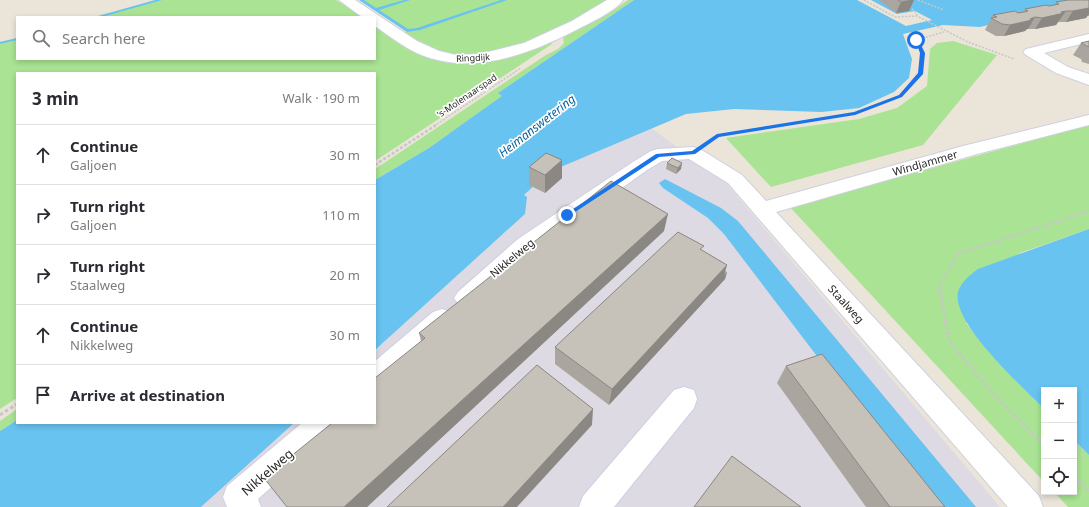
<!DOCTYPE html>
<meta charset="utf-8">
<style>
:root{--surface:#fff;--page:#f7f7f7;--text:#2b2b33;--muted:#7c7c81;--line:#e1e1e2}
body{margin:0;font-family:"Noto Sans",sans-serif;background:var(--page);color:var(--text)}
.controls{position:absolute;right:12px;bottom:12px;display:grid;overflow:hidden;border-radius:0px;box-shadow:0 2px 6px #0003}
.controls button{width:36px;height:36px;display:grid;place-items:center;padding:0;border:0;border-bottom:1px solid var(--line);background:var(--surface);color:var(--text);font:20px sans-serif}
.stop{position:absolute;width:12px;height:12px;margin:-9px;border:3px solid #1a73e8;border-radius:50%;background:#fff}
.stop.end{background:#1a73e8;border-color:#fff;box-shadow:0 1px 4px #0008}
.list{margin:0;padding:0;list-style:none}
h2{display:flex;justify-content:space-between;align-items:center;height:52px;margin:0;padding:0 16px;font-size:17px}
h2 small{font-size:13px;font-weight:400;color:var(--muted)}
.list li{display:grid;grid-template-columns:26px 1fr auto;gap:12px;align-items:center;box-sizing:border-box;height:60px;padding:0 16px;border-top:1px solid var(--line)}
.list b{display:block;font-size:15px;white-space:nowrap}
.list p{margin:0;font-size:13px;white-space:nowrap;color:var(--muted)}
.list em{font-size:13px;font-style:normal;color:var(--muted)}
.icon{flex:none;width:22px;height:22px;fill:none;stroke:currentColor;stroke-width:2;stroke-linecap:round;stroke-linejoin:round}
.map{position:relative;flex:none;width:1089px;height:507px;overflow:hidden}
.search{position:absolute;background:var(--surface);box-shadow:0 2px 6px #0003;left:16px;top:16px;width:360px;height:44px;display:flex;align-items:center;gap:10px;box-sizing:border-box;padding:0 14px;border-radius:0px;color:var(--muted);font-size:15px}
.panel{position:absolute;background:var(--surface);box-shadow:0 2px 6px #0003;left:16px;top:72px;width:360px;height:352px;border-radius:0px}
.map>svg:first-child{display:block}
</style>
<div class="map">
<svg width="1089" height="507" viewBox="0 0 1089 507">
<rect width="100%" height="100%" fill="#ebe4d9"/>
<path fill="#dddae3" d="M651,128L725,182L1000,507H201L294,423H375V350L525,214L524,195L549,172Z"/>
<g fill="#a9e393">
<path d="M158,0H336L363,17H94Z"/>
<path d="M364,0H610L586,17L523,45L476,57L441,54L402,35L407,31Z"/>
<path d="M628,0H634L498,93L503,96L429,148L375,180V169L546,55L558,49L564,43L563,37L565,35L596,17L614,10Z"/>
<path d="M375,25L455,62L551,42L552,44L375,161V73H17V398L0,409V42L17,38V59H375Z"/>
<path d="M953,41L997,55L923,145L771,187L726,138L859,119L897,108L927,86L930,49L937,43Z"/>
<path d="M1089,125V229L1020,253L966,323L990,353L1044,409V482L790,207Z"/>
<path d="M17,409V420L0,431V421Z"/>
<path d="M1074,440L1089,455V507H1068L1054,492H1074Z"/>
</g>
<g fill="#68c3f0">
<path d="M634,0H857L906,26L932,20L915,11L897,14L871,0H1089V2L980,27L943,25L903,34L912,59L909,78L894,92L859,108L822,112L734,109L686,114L549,172L524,195L527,197L525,214L375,350V180L429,148L502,96L498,93Z"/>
<path d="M665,179L721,208L738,221L976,507H932L724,234L708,218L663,188L659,183Z"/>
<path d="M1089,229V455L1074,440V390H1044V409C1023,387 951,323 958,292C961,282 970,275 978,269Z"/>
<path d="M17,420V423H294L201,507H0V431Z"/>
</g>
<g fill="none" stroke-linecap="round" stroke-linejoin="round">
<g fill="#68c3f0" fill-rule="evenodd">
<path d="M155,0H162L102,17H95Z"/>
<path d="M359,0H364L376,8L404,0H410L379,10L408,29L417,28L501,0H507L420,30L407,32Z"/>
<path d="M17,38V40L0,44V42Z"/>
</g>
<g stroke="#ced0e1" stroke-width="2">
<g id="minor">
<path d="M339,0H355L417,41L439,51L456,55L480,54L524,43L572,21L607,0H623C615,12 587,24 574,31C531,53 479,73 430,58C410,52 392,38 375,26V17H362Z"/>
<path d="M1089,34V42L1044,53L1068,67L1089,74V85L1056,73L1026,55L1023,52L1026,49Z"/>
<path d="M1089,115V125L977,154L776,212L1039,496L1043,507H1008L728,183L689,159L662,161L647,170L534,251L474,304L466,307L458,304L454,298L458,292L518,239L633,162L651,151L658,149L693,147L700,149L742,175L766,201L963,146Z"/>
<path d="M442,309L451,312L454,319L451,326L384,385L375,388V361L433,312Z"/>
<path d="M684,387L694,390L697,399L694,408L614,507H579L583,496L674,390Z"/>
<path d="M302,423H337L333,432L258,499L261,507H227L223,497L227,486Z"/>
</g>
</g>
<g stroke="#c7c7c7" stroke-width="1.5" stroke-dasharray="2 1.5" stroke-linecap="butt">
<path d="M864,0L895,17L917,16L968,42L1014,59"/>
<path d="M918,0L944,10"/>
<path d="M909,7L915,11L917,16"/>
<path d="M434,126L521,68"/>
<path d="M778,126L855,113L901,96L921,74L923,53L916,40L944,32"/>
</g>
<g stroke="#c7c7c7" stroke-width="2.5" stroke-dasharray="3 2" stroke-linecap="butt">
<path d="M710,141L717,136L784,125"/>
<path d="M375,165L436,125"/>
<path d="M940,291L939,286L958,254L1089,211"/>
</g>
<g stroke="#c7c7c7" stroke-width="3" stroke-dasharray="3.5 2.5" stroke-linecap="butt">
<path d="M940,290L949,341L998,399L1044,445"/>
<path d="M0,415L17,404"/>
<path d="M1074,476L1089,491"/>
</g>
<use href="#minor" fill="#fff" fill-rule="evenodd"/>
</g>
<g fill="#aaa69f">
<path d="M879,0H914L909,11L896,13Z"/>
<path d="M1089,0V16H1087L1086,18L1066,22H1058L1056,25L1035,29H1027L1025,31L1004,36H996L985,30L993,15L1023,12L1025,9L1054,5L1056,2Z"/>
<path d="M1089,41V64L1082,62L1081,59L1073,55L1081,43Z"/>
<path d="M562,160V178L545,193L529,185V167Z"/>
<path d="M667,163L681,169L676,174L666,169Z"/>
<path d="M664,231L367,507H287L375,423L421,341L419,333Z"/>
<path d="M725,271L727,272L725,279L609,405L555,364V347Z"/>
<path d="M786,366L945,507H866L777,383Z"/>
</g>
<g fill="#8b8782">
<path d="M914,0L909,11L896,13L901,2Z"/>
<path d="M1089,8V14L1086,18L1066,22L1073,11Z"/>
<path d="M1066,11L1056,25L1035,29L1042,18Z"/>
<path d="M1035,17L1028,29H1027L1025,31L1004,36L1010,25Z"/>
<path d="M562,160V178L545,193V175Z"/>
<path d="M682,163L681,169L676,174L678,168Z"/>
<path d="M668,214L664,231L367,507H344Z"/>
<path d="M727,265L724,276L727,272L725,279L609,405L612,389Z"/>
<path d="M593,409L592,425L517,507H503Z"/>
</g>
<g fill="#c6c1b9" stroke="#8b8782">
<path d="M898,0H914L901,2Z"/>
<path d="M1068,0H1089V8L1073,11H1066L1061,12L1064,13L1042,18L1035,17L1030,19L1032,20L1010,25L1002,24L991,18L997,17L993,15L1015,11L1018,13L1024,12L1028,11L1025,9L1046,5L1049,6L1059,4L1056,2Z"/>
<path d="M1089,41V47L1081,43Z"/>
<path d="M546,153L562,160L545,175L529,167Z"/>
<path d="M672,158L682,163L678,168L667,163Z"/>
<path d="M611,181L668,214L344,507H287L264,478L332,423H375V378L425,338L419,333Z"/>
<path d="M678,232L704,246L700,249L727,265L612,389L555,347Z"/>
<path d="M822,354L945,507H890L786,366Z"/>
<path d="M537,365L593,409L503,507H387Z"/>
<path d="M732,456L801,507H694Z"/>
</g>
<path fill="#1a73e8" d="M915,39H918L925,53L923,74L902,97L855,115L719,137L695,154L659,157L569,216L564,215L656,154L692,151L717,134L854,112L899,95L918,73L920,53Z"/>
<g text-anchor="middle" stroke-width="3.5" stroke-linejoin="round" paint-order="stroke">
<g font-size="9" fill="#282828" stroke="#fff">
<text transform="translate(473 58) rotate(-3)" y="3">Ringdijk</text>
<text transform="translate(467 96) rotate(-34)" y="3">'s-Molenaarspad</text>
</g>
<g font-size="11" fill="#282828" stroke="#fff">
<text transform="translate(925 163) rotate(-16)" y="4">Windjammer</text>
<text transform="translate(512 258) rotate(-40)" y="4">Nikkelweg</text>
<text transform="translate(846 304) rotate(48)" y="4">Staalweg</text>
</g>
<g font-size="12" font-style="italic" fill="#0b5e99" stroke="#fff">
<text transform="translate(537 126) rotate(-38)" y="4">Heimanswetering</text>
</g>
<g font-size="13" fill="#282828" stroke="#fff">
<text transform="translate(267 472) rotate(-41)" y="5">Nikkelweg</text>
</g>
</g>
</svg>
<div class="controls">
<button>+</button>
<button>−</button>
<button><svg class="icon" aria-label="locate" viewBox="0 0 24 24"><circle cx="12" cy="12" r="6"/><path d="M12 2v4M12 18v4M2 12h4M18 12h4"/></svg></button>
</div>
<div class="stop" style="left:916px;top:40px"></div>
<div class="stop end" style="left:567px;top:215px"></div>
<div class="search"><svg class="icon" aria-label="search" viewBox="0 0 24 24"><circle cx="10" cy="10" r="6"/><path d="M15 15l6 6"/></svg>Search here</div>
<section class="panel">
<h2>3 min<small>Walk · 190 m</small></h2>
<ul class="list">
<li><svg class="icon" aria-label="ahead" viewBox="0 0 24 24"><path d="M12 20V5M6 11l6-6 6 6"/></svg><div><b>Continue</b><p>Galjoen</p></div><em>30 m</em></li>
<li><svg class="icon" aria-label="right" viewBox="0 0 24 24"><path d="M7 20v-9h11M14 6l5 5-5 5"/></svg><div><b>Turn right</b><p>Galjoen</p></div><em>110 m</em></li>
<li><svg class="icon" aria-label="right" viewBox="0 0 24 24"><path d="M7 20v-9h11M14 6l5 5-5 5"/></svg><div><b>Turn right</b><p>Staalweg</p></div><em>20 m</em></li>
<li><svg class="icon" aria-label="ahead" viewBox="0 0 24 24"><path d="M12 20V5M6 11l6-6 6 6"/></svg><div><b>Continue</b><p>Nikkelweg</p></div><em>30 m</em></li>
<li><svg class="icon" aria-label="arrive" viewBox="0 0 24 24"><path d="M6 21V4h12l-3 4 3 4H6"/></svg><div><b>Arrive at destination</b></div></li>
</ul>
</section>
</div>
